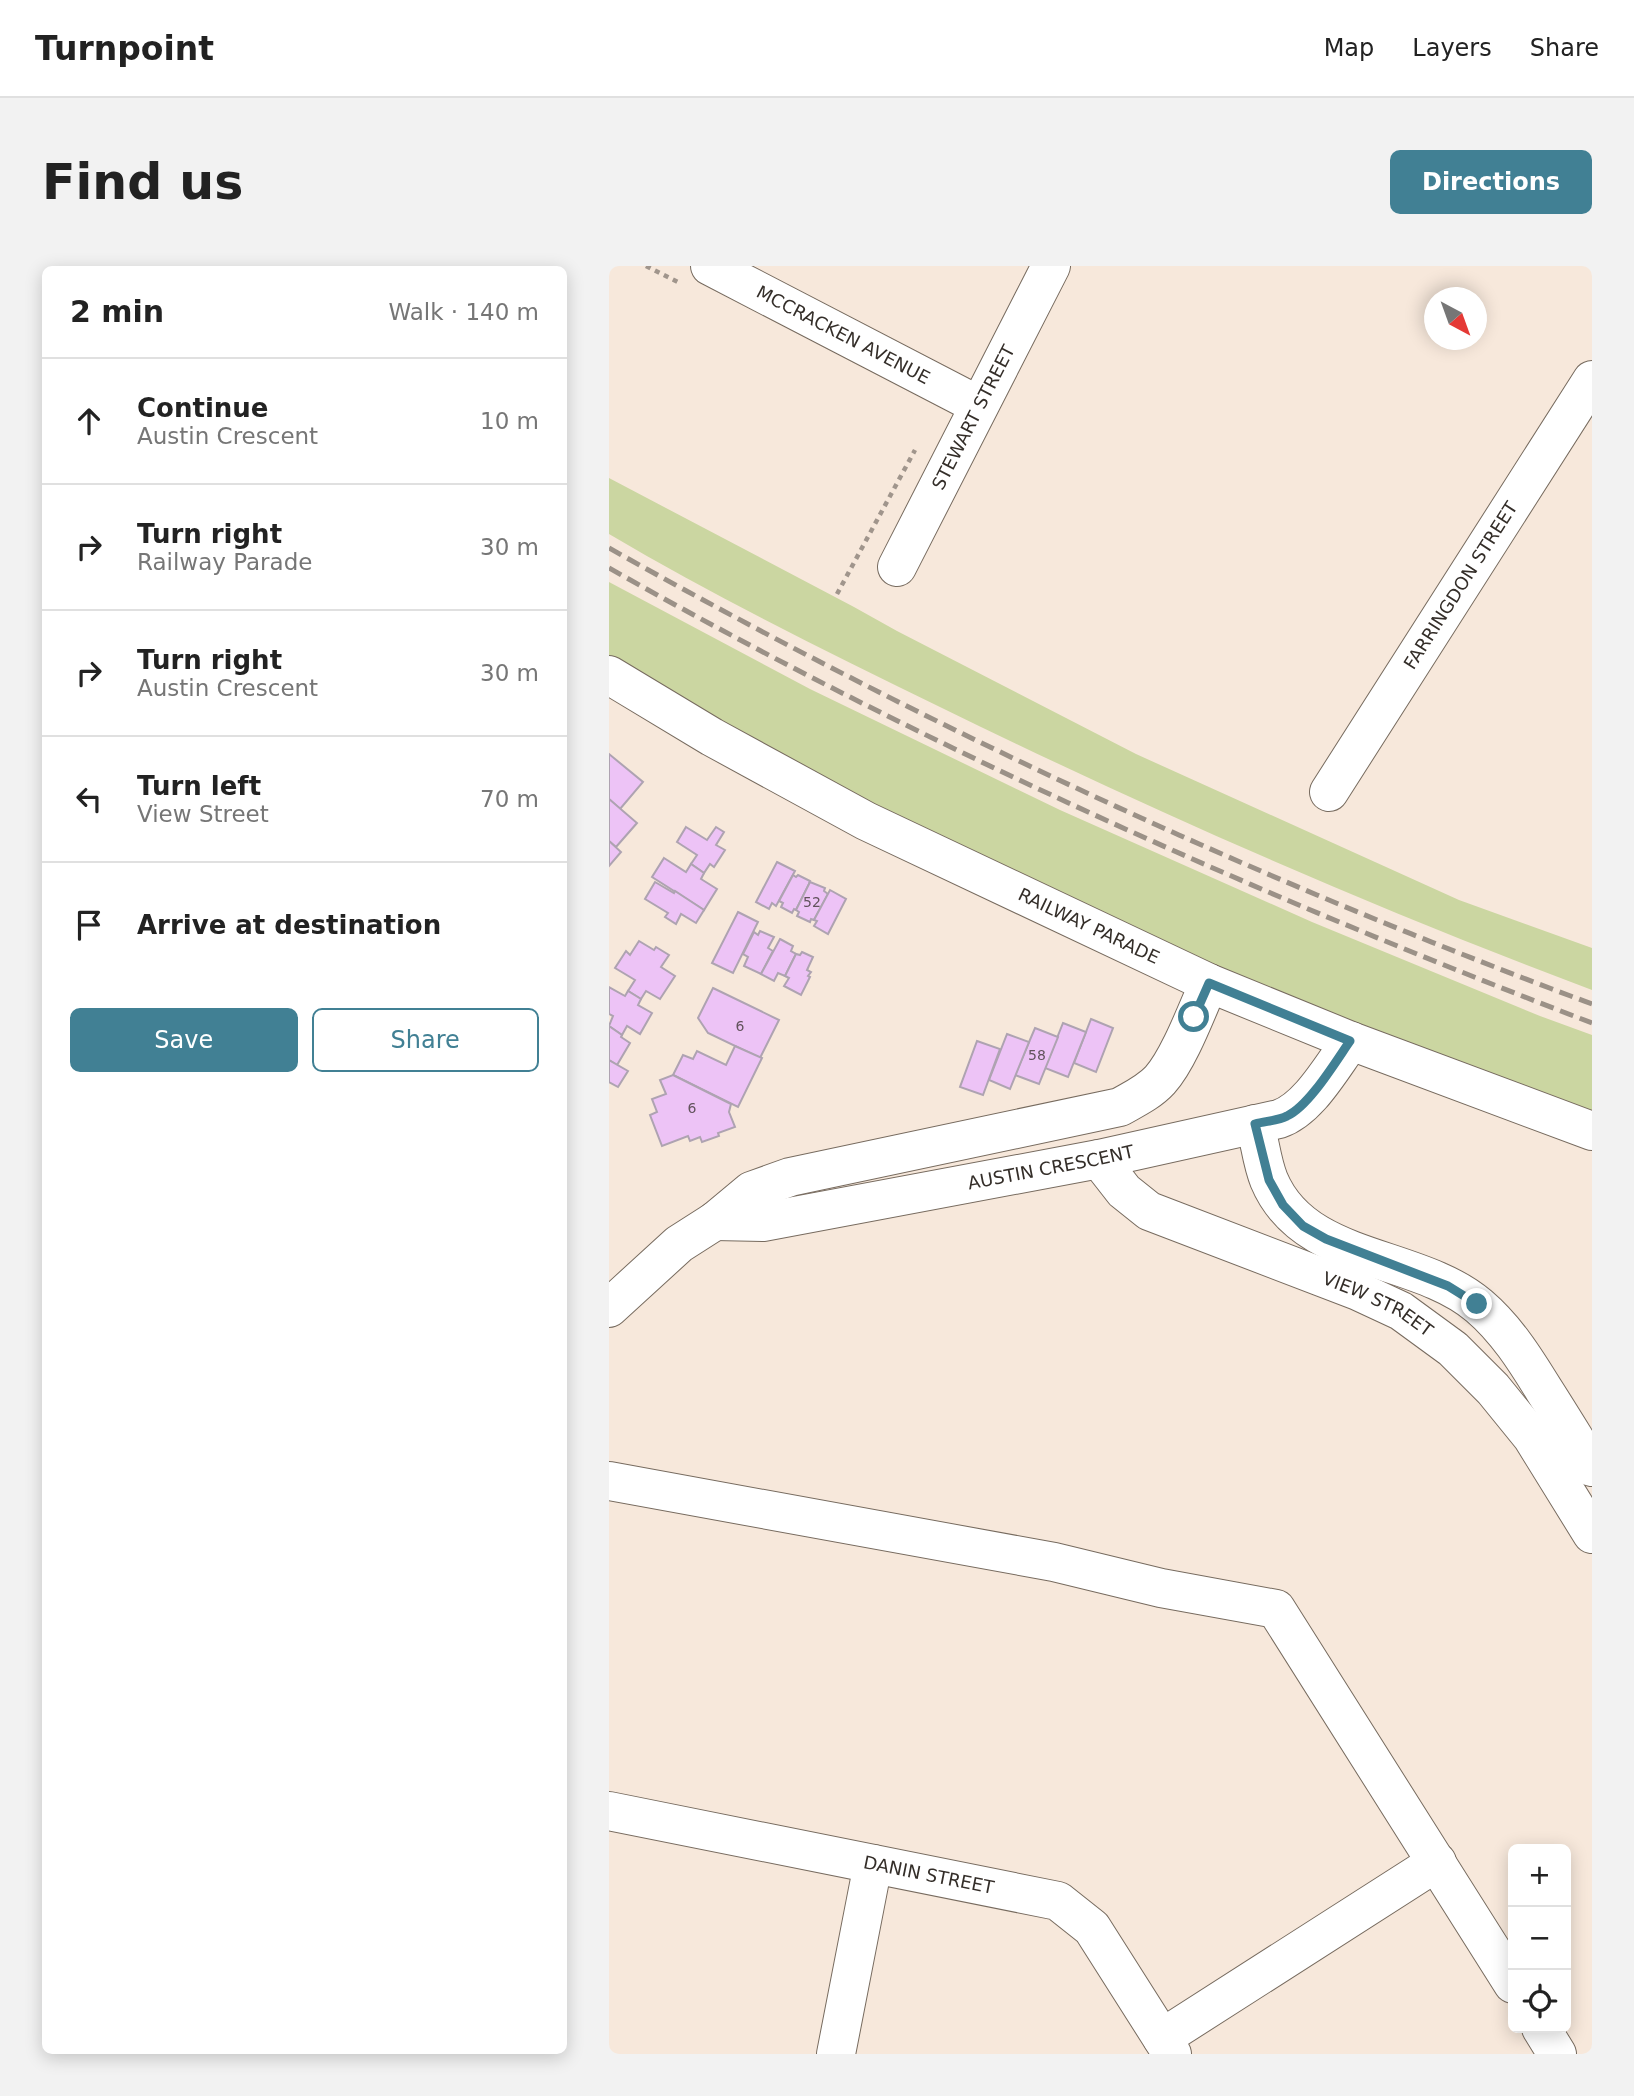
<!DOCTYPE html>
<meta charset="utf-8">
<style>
:root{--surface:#fff;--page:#f2f2f2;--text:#222;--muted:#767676;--line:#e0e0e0;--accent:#418094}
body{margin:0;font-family:"DejaVu Sans",sans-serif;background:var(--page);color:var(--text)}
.controls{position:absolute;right:21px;bottom:21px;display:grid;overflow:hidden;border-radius:10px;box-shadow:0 4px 18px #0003}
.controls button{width:63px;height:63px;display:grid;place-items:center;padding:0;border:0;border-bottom:2px solid var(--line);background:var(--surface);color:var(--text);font:35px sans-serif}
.compass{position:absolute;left:815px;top:21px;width:63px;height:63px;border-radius:50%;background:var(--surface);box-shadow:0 4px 18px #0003;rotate:139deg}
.stop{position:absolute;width:21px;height:21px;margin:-16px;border:5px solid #418094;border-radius:50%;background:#fff}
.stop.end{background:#418094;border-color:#fff;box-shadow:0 2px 7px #0008}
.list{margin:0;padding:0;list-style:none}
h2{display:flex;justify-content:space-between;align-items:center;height:91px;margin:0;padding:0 28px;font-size:30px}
h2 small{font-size:23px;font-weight:400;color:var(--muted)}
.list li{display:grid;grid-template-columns:46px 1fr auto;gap:21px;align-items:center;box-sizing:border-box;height:126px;padding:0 28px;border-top:2px solid var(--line)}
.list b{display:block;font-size:26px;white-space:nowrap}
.list p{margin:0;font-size:23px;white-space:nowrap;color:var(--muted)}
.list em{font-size:23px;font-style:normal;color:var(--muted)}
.actions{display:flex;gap:14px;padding:21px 28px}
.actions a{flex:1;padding:16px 0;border:2px solid var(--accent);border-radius:10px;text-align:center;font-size:24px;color:var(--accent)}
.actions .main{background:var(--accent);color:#fff}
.icon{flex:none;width:38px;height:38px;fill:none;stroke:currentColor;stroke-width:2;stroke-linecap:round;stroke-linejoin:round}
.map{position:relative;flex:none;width:983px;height:1788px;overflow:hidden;border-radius:10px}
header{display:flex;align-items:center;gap:42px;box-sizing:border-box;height:98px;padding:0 35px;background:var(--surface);border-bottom:2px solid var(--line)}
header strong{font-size:33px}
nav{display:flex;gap:38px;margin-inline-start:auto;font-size:24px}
.intro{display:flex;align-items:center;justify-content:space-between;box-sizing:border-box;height:168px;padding:0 42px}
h1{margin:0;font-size:49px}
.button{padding:18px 32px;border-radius:10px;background:var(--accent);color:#fff;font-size:24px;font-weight:700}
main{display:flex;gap:42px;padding:0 42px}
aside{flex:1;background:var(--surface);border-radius:10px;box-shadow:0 4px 18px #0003}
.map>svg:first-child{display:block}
</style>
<header>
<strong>Turnpoint</strong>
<nav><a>Map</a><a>Layers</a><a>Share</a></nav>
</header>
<div class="intro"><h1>Find us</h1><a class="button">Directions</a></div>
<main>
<aside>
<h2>2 min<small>Walk · 140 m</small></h2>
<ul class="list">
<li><svg class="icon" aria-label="ahead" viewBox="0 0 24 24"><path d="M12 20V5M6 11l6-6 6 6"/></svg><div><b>Continue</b><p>Austin Crescent</p></div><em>10 m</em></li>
<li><svg class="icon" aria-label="right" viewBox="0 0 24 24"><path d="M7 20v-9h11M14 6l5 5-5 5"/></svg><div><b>Turn right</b><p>Railway Parade</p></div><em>30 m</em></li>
<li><svg class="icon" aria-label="right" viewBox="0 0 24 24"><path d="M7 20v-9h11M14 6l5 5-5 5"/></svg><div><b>Turn right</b><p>Austin Crescent</p></div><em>30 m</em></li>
<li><svg class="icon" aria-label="left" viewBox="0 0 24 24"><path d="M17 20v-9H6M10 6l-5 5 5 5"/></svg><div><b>Turn left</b><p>View Street</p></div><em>70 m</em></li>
<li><svg class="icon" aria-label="arrive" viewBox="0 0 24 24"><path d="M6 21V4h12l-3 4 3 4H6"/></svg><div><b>Arrive at destination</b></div></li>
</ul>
<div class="actions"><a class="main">Save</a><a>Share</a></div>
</aside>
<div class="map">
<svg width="983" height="1788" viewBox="0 0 983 1788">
<rect width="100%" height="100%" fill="#f7e8db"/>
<g fill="#cbd6a1">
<path d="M0,212L245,341L288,365L527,488L850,634L983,682V724C762,641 546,546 333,442C221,387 108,332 0,268Z"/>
<path d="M0,316L201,423L451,544L703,656L931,750L983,769V850L727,753L261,547L0,396Z"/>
</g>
<g fill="#edc3f6" stroke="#aea3b1" stroke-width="2">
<path d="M0,488L34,516L11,543L0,533Z"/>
<path d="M0,533L28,557L7,581L0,575Z"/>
<path d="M77,561L98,574L107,561L115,566L107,579L116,584L105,601L101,598L95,607L82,598L88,589L68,576Z"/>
<path d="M0,575L12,586L0,600Z"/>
<path d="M55,592L77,606L82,598L95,607L92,613L108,623L95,644L43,611Z"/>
<path d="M168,596L186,605L167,640L163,637L160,643L147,636Z"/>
<path d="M184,609L187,611L189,609L201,615L200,617L201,616L187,644L185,643L183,647L172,641L174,637L170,635Z"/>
<path d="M46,616L65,627L66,625L95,644L87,657L72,648L67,658L56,651L59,647L36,633Z"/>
<path d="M201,616L216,622L215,625L219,628L205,654L202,653L201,656L188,650L190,646L187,644Z"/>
<path d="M221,624L237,633L219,668L205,660L208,655L205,654Z"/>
<path d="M129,646L149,656L124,707L103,697Z"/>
<path d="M151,665L165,671L159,682L164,685L152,708L135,700L139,691L134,688L145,666L149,669Z"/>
<path d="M171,673L184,680L182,685L187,688L176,710L169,707L165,715L152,708Z"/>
<path d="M30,675L45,684L47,681L60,689L52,701L66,710L51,733L37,725L32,733L19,725L26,714L6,702L17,685L21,689Z"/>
<path d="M193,686L204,691L198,704L202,706L199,710L201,711L192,729L175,720L180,712L176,710L187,688L191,689Z"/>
<path d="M0,721L16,730L19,725L32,733L29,739L43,747L31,768L18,760L13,769L0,760L4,750L0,748Z"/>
<path d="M104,722L170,754L151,792L99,767L89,752Z"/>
<path d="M482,753L504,762L487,806L465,797Z"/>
<path d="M454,757L477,766L459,811L436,802Z"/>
<path d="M0,760L13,769L12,771L21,777L8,799L0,794Z"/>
<path d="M426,762L449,771L430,818L406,809Z"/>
<path d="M398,768L420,776L401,823L380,814Z"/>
<path d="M368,775L391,783L374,829L351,821Z"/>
<path d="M126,780L153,792L129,841L64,809L74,789L84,793L88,785L117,799Z"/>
<path d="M0,794L19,805L9,821L0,816Z"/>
<path d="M64,809L122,838L120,846L126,861L109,867L110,870L93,876L91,871L81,875L79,870L53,880L41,849L48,846L43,833L57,828L51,814Z"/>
</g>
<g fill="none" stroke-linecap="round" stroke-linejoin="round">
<g stroke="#776b5f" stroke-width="40">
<g id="minor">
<path id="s1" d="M101,0L369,139"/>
<path id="s2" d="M288,301L442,0"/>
<path id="s3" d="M0,409L103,471L257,555L600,717L742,775L983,865"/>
<path id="s4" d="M720,526L983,114"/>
<path d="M646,858C651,876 653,897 660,914C695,998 808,987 870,1040C897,1063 916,1093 935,1124C951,1149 967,1175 983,1201"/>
<path id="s5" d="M490,893L515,925L540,945L749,1025L792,1045L844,1083L884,1123L923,1171L983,1268"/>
<path id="s6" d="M106,955L154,956L490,893L670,853C700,843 723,800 742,775"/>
<path d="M0,1042L70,978L106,955L142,925L181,911L511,841C525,833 540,826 551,814C570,793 588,744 600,717"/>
<path d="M0,1215L445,1296L552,1322L667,1343L904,1718"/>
<path id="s7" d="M0,1545L449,1635L483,1662L563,1788"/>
<path d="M932,1762L948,1788"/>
<path d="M553,1772L828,1596"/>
<path d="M227,1788L264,1598"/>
</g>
</g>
<g stroke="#a0958c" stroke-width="4.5" stroke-dasharray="5 5" stroke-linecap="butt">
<path d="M37,0L71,17"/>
<path d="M228,328L306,184"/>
</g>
<use href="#minor" stroke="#fff" stroke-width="38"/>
<g stroke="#9b9187" stroke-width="5" stroke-dasharray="14 7" stroke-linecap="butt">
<path d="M0,282C315,459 644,612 983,738"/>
<path d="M0,302C315,480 646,628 983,757"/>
</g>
</g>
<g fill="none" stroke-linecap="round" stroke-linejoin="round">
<path stroke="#418094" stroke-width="9" d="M585,751L600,717L741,775C727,795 700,840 678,850C669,855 656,855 646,858L660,914L674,939L694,960L717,973L839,1020L868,1038"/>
</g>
<g text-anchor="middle" stroke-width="7" stroke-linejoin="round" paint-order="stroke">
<g font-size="14" fill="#62535c">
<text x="203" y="641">52</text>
<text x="131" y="765">6</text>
<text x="428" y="794">58</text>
<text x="83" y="847">6</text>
</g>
<g font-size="18" fill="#342e29" stroke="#fff">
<text dy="6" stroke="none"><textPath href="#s1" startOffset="150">MCCRACKEN AVENUE</textPath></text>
<text dy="6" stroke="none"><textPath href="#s2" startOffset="168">STEWART STREET</textPath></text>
<text dy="6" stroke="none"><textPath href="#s4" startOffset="245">FARRINGDON STREET</textPath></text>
<text dy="6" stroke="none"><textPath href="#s3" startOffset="542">RAILWAY PARADE</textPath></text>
<text dy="6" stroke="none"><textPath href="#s6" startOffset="341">AUSTIN CRESCENT</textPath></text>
<text dy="6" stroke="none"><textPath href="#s5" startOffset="320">VIEW STREET</textPath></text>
<text dy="6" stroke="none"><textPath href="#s7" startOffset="326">DANIN STREET</textPath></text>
</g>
</g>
</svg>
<div class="controls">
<button>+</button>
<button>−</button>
<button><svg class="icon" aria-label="locate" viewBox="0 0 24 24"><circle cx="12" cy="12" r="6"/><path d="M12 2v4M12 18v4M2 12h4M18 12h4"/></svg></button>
</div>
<svg class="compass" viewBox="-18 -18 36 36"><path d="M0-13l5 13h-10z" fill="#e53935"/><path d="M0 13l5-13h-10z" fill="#767676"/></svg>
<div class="stop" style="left:585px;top:751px"></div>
<div class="stop end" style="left:868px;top:1038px"></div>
</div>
</main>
